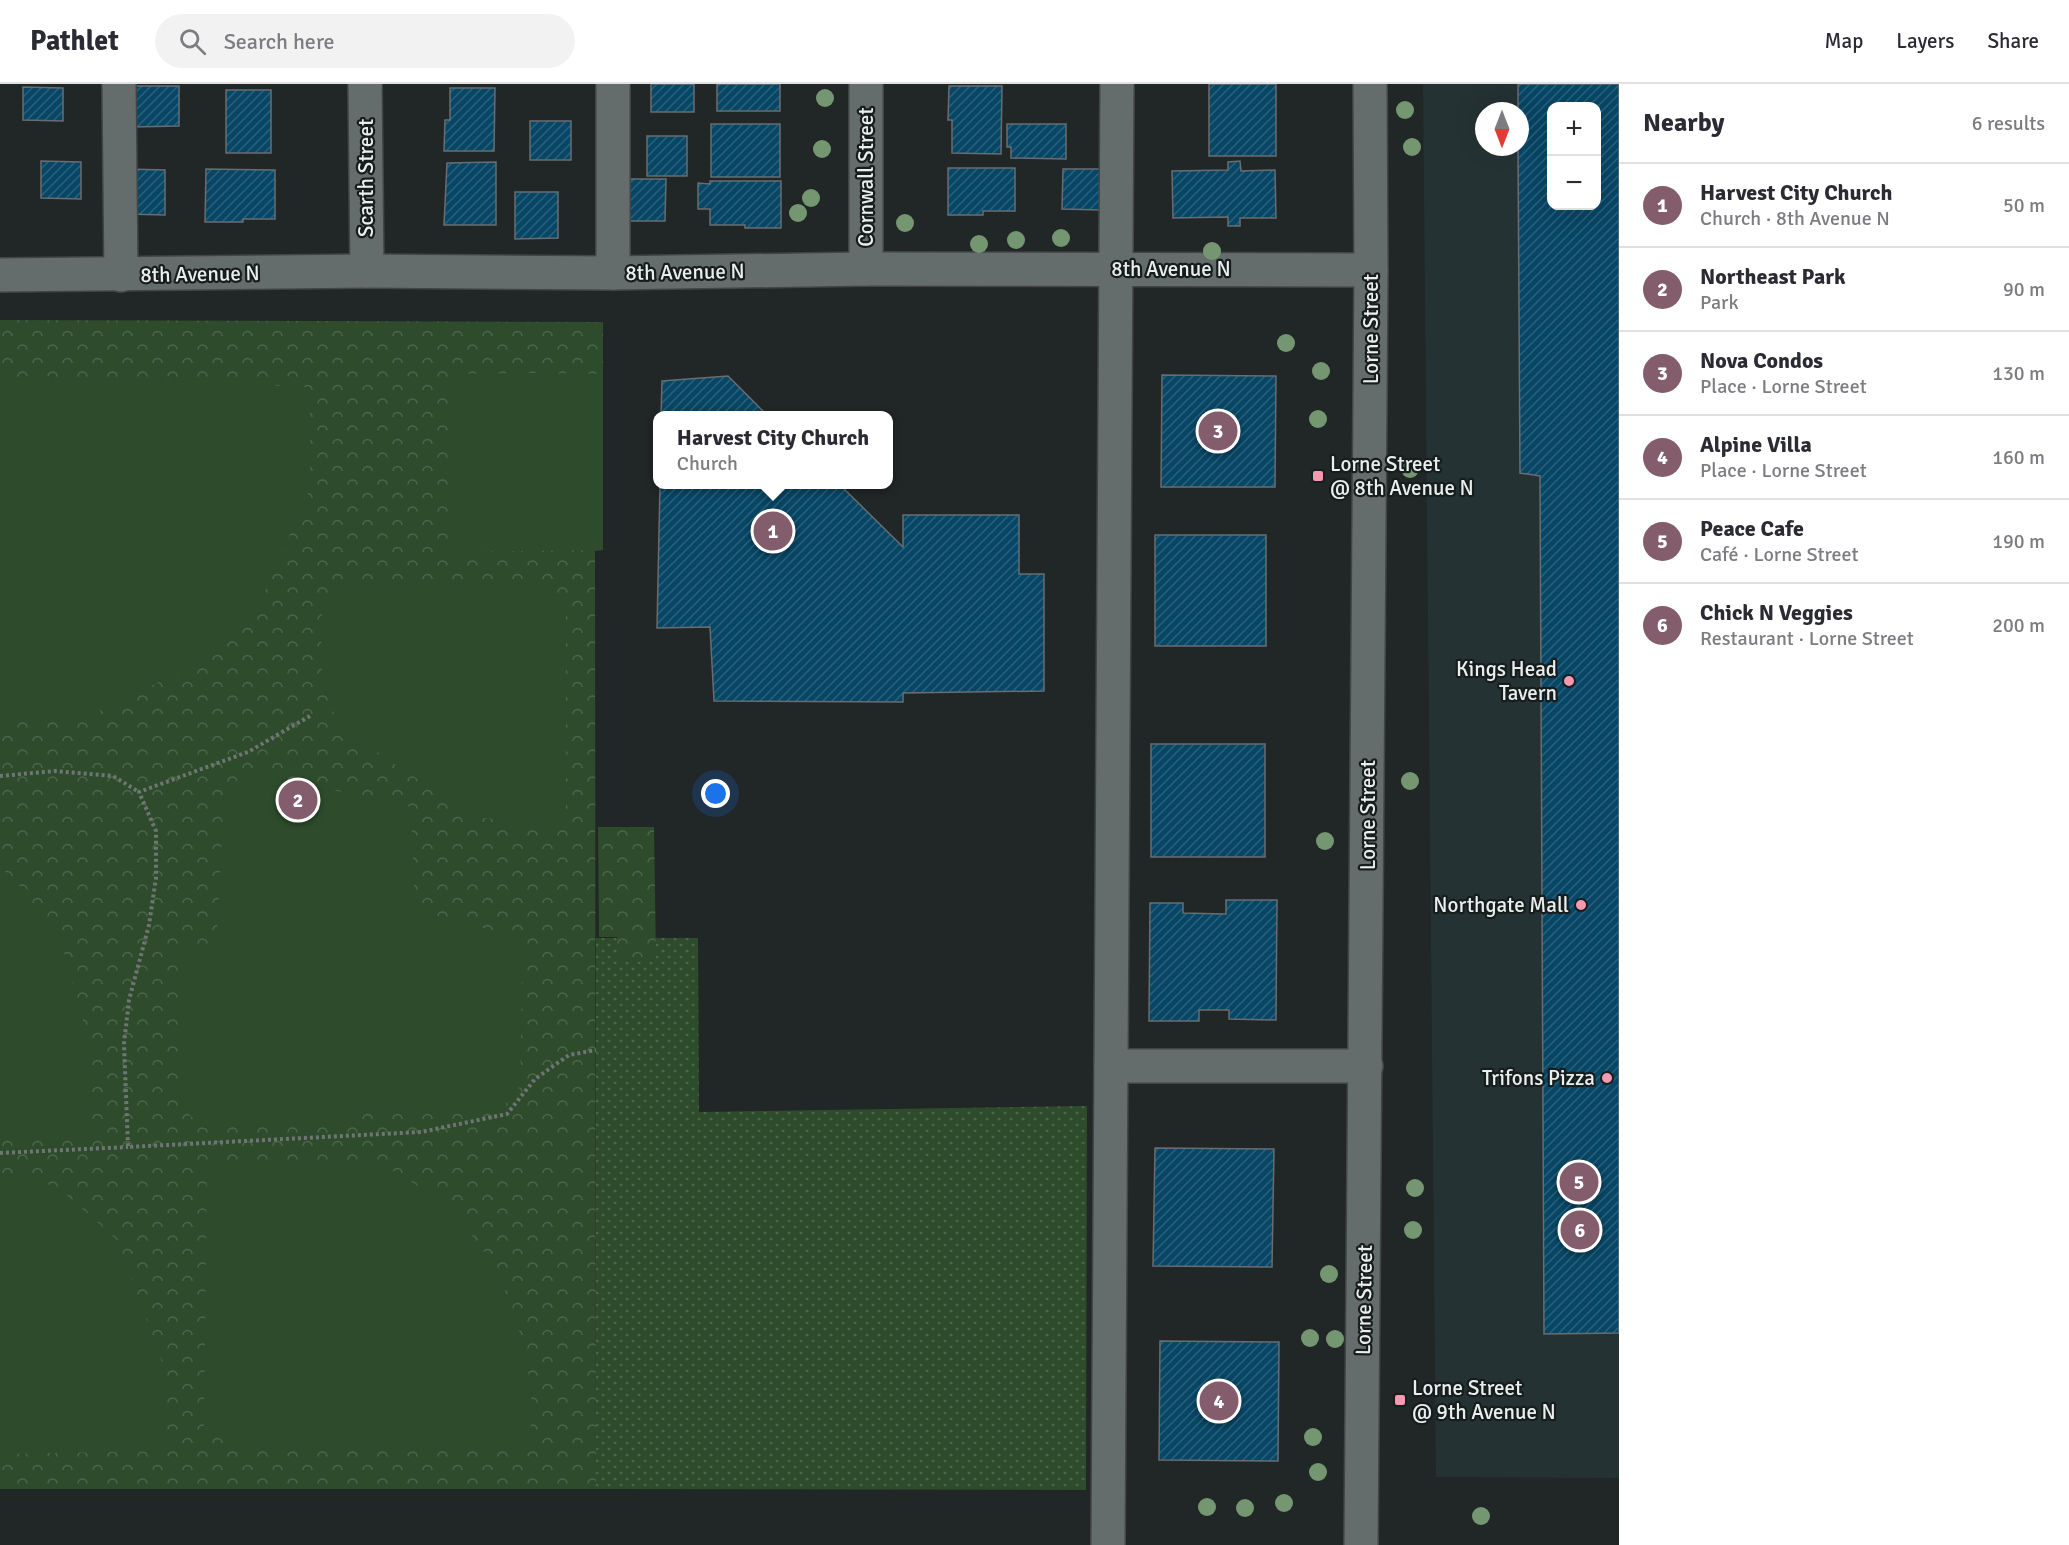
<!DOCTYPE html>
<meta charset="utf-8">
<style>
:root{--surface:#fff;--page:#f2f2f3;--text:#2b2b33;--muted:#7c7c81;--line:#e1e1e2;--accent:#845d6c}
body{margin:0;font-family:Signika,sans-serif;background:var(--page);color:var(--text)}
.controls{position:absolute;right:18px;top:18px;display:grid;overflow:hidden;border-radius:12px;box-shadow:0 6px 24px #0002}
.controls button{width:54px;height:54px;display:grid;place-items:center;padding:0;border:0;border-bottom:2px solid var(--line);background:var(--surface);color:var(--text);font:30px sans-serif}
.compass{position:absolute;left:1475px;top:18px;width:54px;height:54px;border-radius:50%;background:var(--surface);box-shadow:0 6px 24px #0002;rotate:180deg}
.you{position:absolute;left:716px;top:710px;width:21px;height:21px;margin:-15px;border:4px solid #fff;border-radius:50%;background:#1a73e8;box-shadow:0 0 0 9px #1a73e833}
.badge{display:grid;place-items:center;width:39px;height:39px;border-radius:50%;background:var(--accent);color:#fff;font-size:20px;font-weight:700}
.pin{position:absolute;translate:-50% -50%;border:3px solid #fff;box-shadow:0 2px 6px #0006}
.popup{position:absolute;left:653px;top:327px;width:240px;height:78px;box-sizing:border-box;display:grid;place-content:center;border-radius:12px;background:var(--surface);filter:drop-shadow(0 2px 4px #0005);font-size:20px;white-space:nowrap;color:var(--muted)}
.popup b{font-size:22px;color:var(--text)}
.popup::after{content:'';position:absolute;left:50%;top:100%;margin-left:-12px;border:12px solid transparent;border-top-color:var(--surface)}
.list{margin:0;padding:0;list-style:none}
h2{display:flex;justify-content:space-between;align-items:center;height:78px;margin:0;padding:0 24px;font-size:26px}
h2 small{font-size:20px;font-weight:400;color:var(--muted)}
.list li{display:grid;grid-template-columns:39px 1fr auto;gap:18px;align-items:center;box-sizing:border-box;height:84px;padding:0 24px;border-top:2px solid var(--line)}
.list b{display:block;font-size:22px;white-space:nowrap}
.list p{margin:0;font-size:20px;white-space:nowrap;color:var(--muted)}
.list em{font-size:20px;font-style:normal;color:var(--muted)}
.icon{flex:none;width:33px;height:33px;fill:none;stroke:currentColor;stroke-width:2;stroke-linecap:round;stroke-linejoin:round}
.map{position:relative;flex:none;width:1619px;height:1461px;overflow:hidden}
header{display:flex;align-items:center;gap:36px;box-sizing:border-box;height:84px;padding:0 30px;background:var(--surface);border-bottom:2px solid var(--line)}
header strong{font-size:28px}
nav{display:flex;gap:33px;margin-inline-start:auto;font-size:21px}
.search{width:420px;height:54px;background:var(--page);display:flex;align-items:center;gap:15px;box-sizing:border-box;padding:0 21px;border-radius:33px;color:var(--muted);font-size:22px}
main{display:flex}
aside{flex:1;background:var(--surface)}
.map>svg:first-child{display:block}
</style>
<header>
<strong>Pathlet</strong>
<div class="search"><svg class="icon" aria-label="search" viewBox="0 0 24 24"><circle cx="10" cy="10" r="6"/><path d="M15 15l6 6"/></svg>Search here</div>
<nav><a>Map</a><a>Layers</a><a>Share</a></nav>
</header>
<main>
<div class="map">
<svg width="1619" height="1461" viewBox="0 0 1619 1461">
<defs>
<pattern id="grass-dots" width="8" height="8" patternUnits="userSpaceOnUse" patternTransform="scale(1.5)"><rect width="8" height="8" fill="#2e4c2b"/><path d="M2 2h.1M6 6h.1" fill="none" stroke="#4c664a" stroke-width="1.8" stroke-linecap="round"/></pattern>
<pattern id="park-crowns" width="20" height="18" patternUnits="userSpaceOnUse" patternTransform="scale(1.5)"><rect width="20" height="18" fill="#2e4c2b"/><path d="M2 6a3 3 0 1 1 6 0M12 15a3 3 0 1 1 6 0" fill="none" stroke="#4c664a"/></pattern>
<pattern id="building-hatch" width="6" height="6" patternUnits="userSpaceOnUse" patternTransform="scale(1.5)"><rect width="6" height="6" fill="#074665"/><path d="M-1 1l2-2M0 6l6-6M5 7l2-2" fill="none" stroke="#2b617b"/></pattern>
</defs>
<rect width="100%" height="100%" fill="#212627"/>
<path fill="#253234" fill-rule="evenodd" d="M1423,0H1619V1394L1436,1393ZM1552,22H1596V122H1552ZM1484,27H1520V63H1484Z"/>
<path fill="url(#grass-dots)" d="M596,854H698L699,1028L1087,1022L1086,1406L596,1405Z"/>
<g fill="url(#park-crowns)">
<path d="M0,236L603,238V466L595,467L596,1405H0Z"/>
<path d="M598,743H654L656,877L617,878V853H599Z"/>
</g>
<g fill="#2e4c2b">
<path d="M520,289L603,290V466L448,468V290Z"/>
<path d="M25,292L310,303V405L263,511L192,582L81,636L0,635V302Z"/>
<path d="M546,497L566,522V741L525,740L472,732L339,642L322,597L321,533L335,503Z"/>
<path d="M246,687L411,723L415,826L523,855L520,1002L502,1024L354,1027V1038L204,1044L181,1023L178,860L216,865L224,711Z"/>
<path d="M0,782L25,808L62,862L91,965L90,1050L0,1053Z"/>
<path d="M373,1075C394,1088 419,1101 438,1117C496,1164 524,1237 531,1310C532,1328 530,1347 530,1365L233,1364L204,1343L207,1082Z"/>
<path d="M0,1089L58,1103L118,1157L163,1281L164,1367L0,1370Z"/>
</g>
<g fill="url(#building-hatch)" stroke="#686d71" stroke-width="1.5" fill-rule="evenodd">
<rect x="651" y="0" width="43" height="28"/>
<rect x="717" y="0" width="63" height="27"/>
<rect x="1209" y="0" width="67" height="72"/>
<path d="M1518,0H1619V1249L1544,1250L1540,392L1520,389L1518,63H1520V27H1518ZM1552,22H1596V122H1552Z"/>
<path d="M132,2H179V42L132,43Z"/>
<path d="M949,2H1002L1001,70L952,69V36H948Z"/>
<path d="M23,3L63,4V37L23,36Z"/>
<path d="M450,4H495L494,67H444L445,36H450Z"/>
<rect x="226" y="6" width="45" height="63"/>
<rect x="530" y="37" width="41" height="39"/>
<rect x="711" y="40" width="69" height="53"/>
<path d="M1007,40H1066V75L1011,74V63H1007Z"/>
<rect x="647" y="52" width="40" height="40"/>
<path d="M41,77L81,78V115L41,114Z"/>
<path d="M1240,77L1241,87L1275,86L1276,134H1240V142H1228V133L1173,134L1172,87L1228,86V78Z"/>
<path d="M496,78V141H444L447,79Z"/>
<path d="M948,84H1015V127H983V131H948Z"/>
<path d="M127,85L165,86V131L126,130Z"/>
<path d="M206,85L275,86V135H243V138H205Z"/>
<path d="M1063,85H1100V126L1062,125Z"/>
<path d="M627,95H666L665,137H627Z"/>
<path d="M710,97H781V144H745V141H710V125H698V99L710,100Z"/>
<path d="M515,108H558V154L515,155Z"/>
<path d="M1162,291L1276,292L1275,403H1161Z"/>
<path d="M728,292L768,332H661L662,297Z"/>
<path d="M660,400H839L903,463V431H1019V490H1044V607L903,609V618L714,617L710,543L657,544Z"/>
<rect x="1155" y="451" width="111" height="111"/>
<rect x="1151" y="660" width="114" height="113"/>
<path d="M1226,816H1277L1276,936L1229,935V926H1199V937H1149L1150,819H1183V829L1226,830Z"/>
<path d="M1155,1064L1274,1065L1272,1183L1153,1182Z"/>
<path d="M1160,1257L1279,1258L1278,1377L1159,1376Z"/>
</g>
<g fill="none" stroke-linecap="round" stroke-linejoin="round">
<g stroke="#404546" stroke-width="36">
<g id="minor">
<path d="M119,0L121,191"/>
<path d="M365,0L367,187"/>
<path d="M866,0V185"/>
<path d="M613,189V0"/>
<path d="M0,191L367,187L613,189L866,185L1371,186"/>
<path d="M1111,982H1366"/>
<path d="M1108,1461L1117,0"/>
<path d="M1361,1461L1371,186L1370,0"/>
</g>
</g>
<g stroke="#6f7475" stroke-width="4" stroke-dasharray="3 3" stroke-linecap="butt">
<path d="M310,632L248,668L139,708L156,747V794L149,841L129,916L124,960L128,1063L421,1048L507,1030L535,995L569,971L596,966"/>
<path d="M0,692L55,687L113,692L139,708"/>
<path d="M0,1069L128,1063"/>
</g>
<use href="#minor" stroke="#656c6c" stroke-width="33"/>
</g>
<g fill="#749772">
<circle cx="825" cy="14" r="9"/>
<circle cx="1405" cy="26" r="9"/>
<circle cx="1412" cy="63" r="9"/>
<circle cx="822" cy="65" r="9"/>
<circle cx="811" cy="114" r="9"/>
<circle cx="798" cy="129" r="9"/>
<circle cx="905" cy="139" r="9"/>
<circle cx="1061" cy="154" r="9"/>
<circle cx="1016" cy="156" r="9"/>
<circle cx="979" cy="160" r="9"/>
<circle cx="1212" cy="167" r="9"/>
<circle cx="1286" cy="259" r="9"/>
<circle cx="1321" cy="287" r="9"/>
<circle cx="1318" cy="335" r="9"/>
<circle cx="1410" cy="385" r="9"/>
<circle cx="1410" cy="697" r="9"/>
<circle cx="1325" cy="757" r="9"/>
<circle cx="1415" cy="1104" r="9"/>
<circle cx="1413" cy="1146" r="9"/>
<circle cx="1329" cy="1190" r="9"/>
<circle cx="1310" cy="1254" r="9"/>
<circle cx="1335" cy="1255" r="9"/>
<circle cx="1313" cy="1353" r="9"/>
<circle cx="1318" cy="1388" r="9"/>
<circle cx="1284" cy="1419" r="9"/>
<circle cx="1207" cy="1423" r="9"/>
<circle cx="1245" cy="1424" r="9"/>
<circle cx="1481" cy="1432" r="9"/>
</g>
<g fill="#f19ab1" stroke="#171d1d" stroke-width="2">
<rect x="1312" y="386" width="12" height="12" rx="3"/>
<circle cx="1569" cy="597" r="6"/>
<circle cx="1581" cy="821" r="6"/>
<circle cx="1607" cy="994" r="6"/>
<rect x="1394" y="1310" width="12" height="12" rx="3"/>
</g>
<g text-anchor="middle" stroke-width="4.5" stroke-linejoin="round" paint-order="stroke">
<g font-size="21" fill="#eaeeef" stroke="#171d1d">
<text transform="translate(866 93) rotate(-90)" y="7">Cornwall Street</text>
<text transform="translate(366 94) rotate(-90)" y="7">Scarth Street</text>
<text x="1171" y="192">8th Avenue N</text>
<text transform="translate(685 188) rotate(-1)" y="7">8th Avenue N</text>
<text transform="translate(200 190) rotate(-1)" y="7">8th Avenue N</text>
<text transform="translate(1371 245) rotate(-90)" y="7">Lorne Street</text>
<text transform="translate(1368 731) rotate(-90)" y="7">Lorne Street</text>
<text transform="translate(1364 1216) rotate(-89)" y="7">Lorne Street</text>
</g>
<g font-size="21" fill="#eaeeef" stroke="#171d1d" text-anchor="end">
<text x="1330" y="387" text-anchor="start">Lorne Street<tspan x="1330" dy="24">@ 8th Avenue N</tspan></text>
<text x="1557" y="592">Kings Head<tspan x="1557" dy="24">Tavern</tspan></text>
<text x="1569" y="828">Northgate Mall</text>
<text x="1595" y="1001">Trifons Pizza</text>
<text x="1412" y="1311" text-anchor="start">Lorne Street<tspan x="1412" dy="24">@ 9th Avenue N</tspan></text>
</g>
</g>
</svg>
<div class="controls">
<button>+</button>
<button>−</button>
</div>
<svg class="compass" viewBox="-18 -18 36 36"><path d="M0-13l5 13h-10z" fill="#e53935"/><path d="M0 13l5-13h-10z" fill="#7c7c81"/></svg>
<div class="you"></div>
<div class="pin badge" style="left:773px;top:447px">1</div>
<div class="popup"><b>Harvest City Church</b>Church</div>
<div class="pin badge" style="left:298px;top:716px">2</div>
<div class="pin badge" style="left:1218px;top:347px">3</div>
<div class="pin badge" style="left:1219px;top:1317px">4</div>
<div class="pin badge" style="left:1579px;top:1098px">5</div>
<div class="pin badge" style="left:1580px;top:1146px">6</div>
</div>
<aside>
<h2>Nearby<small>6 results</small></h2>
<ul class="list">
<li><span class="badge">1</span><div><b>Harvest City Church</b><p>Church · 8th Avenue N</p></div><em>50 m</em></li>
<li><span class="badge">2</span><div><b>Northeast Park</b><p>Park</p></div><em>90 m</em></li>
<li><span class="badge">3</span><div><b>Nova Condos</b><p>Place · Lorne Street</p></div><em>130 m</em></li>
<li><span class="badge">4</span><div><b>Alpine Villa</b><p>Place · Lorne Street</p></div><em>160 m</em></li>
<li><span class="badge">5</span><div><b>Peace Cafe</b><p>Café · Lorne Street</p></div><em>190 m</em></li>
<li><span class="badge">6</span><div><b>Chick N Veggies</b><p>Restaurant · Lorne Street</p></div><em>200 m</em></li>
</ul>
</aside>
</main>
